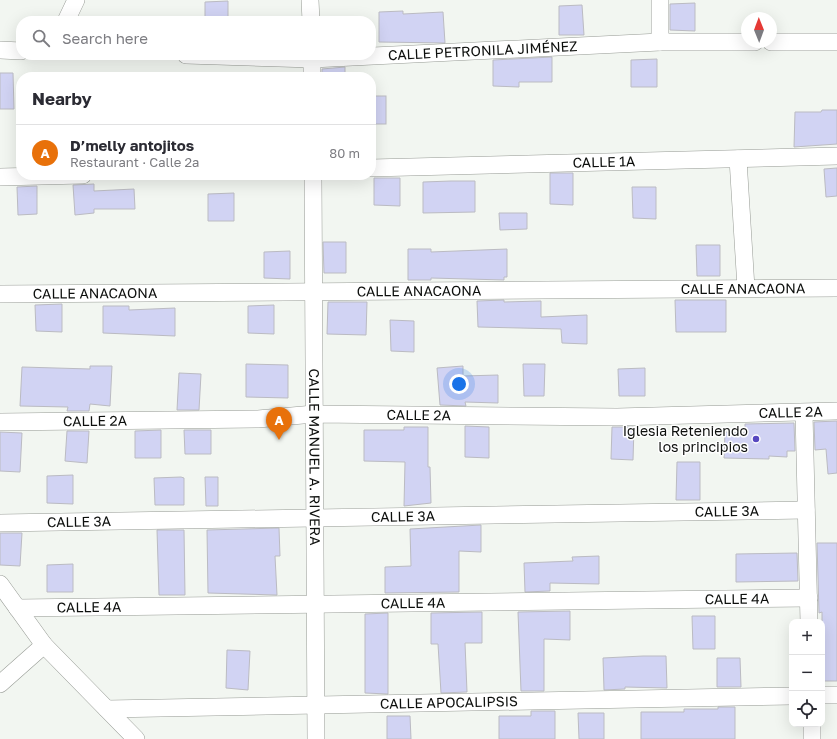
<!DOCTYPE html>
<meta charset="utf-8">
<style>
:root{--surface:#fff;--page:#f7f7f7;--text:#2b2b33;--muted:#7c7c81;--line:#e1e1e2;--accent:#111827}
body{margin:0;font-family:"Golos Text",sans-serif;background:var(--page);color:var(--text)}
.controls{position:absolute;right:12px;bottom:12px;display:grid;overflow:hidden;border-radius:8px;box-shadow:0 4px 16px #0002}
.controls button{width:36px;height:36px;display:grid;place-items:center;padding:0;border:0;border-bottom:1px solid var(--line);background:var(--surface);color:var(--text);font:20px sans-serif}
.compass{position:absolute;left:741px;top:12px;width:36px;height:36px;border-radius:50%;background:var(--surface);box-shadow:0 4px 16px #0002;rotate:359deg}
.you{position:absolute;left:459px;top:384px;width:14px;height:14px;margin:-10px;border:3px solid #fff;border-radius:50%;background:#1a73e8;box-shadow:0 0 0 6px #1a73e833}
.badge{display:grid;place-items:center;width:26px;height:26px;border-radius:50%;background:var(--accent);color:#fff;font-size:13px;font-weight:700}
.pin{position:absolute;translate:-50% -33px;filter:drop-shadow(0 1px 2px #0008)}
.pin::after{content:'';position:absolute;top:21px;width:14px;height:12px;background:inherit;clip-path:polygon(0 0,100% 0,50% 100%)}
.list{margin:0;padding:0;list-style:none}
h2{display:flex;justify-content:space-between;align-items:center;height:52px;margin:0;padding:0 16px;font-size:17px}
h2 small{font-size:13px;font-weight:400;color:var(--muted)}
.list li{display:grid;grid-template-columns:26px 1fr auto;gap:12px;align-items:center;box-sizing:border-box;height:56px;padding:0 16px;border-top:1px solid var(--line)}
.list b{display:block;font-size:15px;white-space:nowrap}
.list p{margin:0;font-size:13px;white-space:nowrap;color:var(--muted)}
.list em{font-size:13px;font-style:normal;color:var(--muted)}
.icon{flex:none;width:22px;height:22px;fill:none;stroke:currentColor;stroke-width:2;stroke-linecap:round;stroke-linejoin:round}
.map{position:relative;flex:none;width:837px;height:739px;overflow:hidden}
.search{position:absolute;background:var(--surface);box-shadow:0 4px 16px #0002;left:16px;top:16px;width:360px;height:44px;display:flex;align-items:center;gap:10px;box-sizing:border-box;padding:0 14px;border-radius:16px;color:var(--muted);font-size:15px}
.panel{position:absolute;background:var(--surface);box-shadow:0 4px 16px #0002;left:16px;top:72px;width:360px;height:108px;border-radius:16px}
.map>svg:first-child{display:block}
</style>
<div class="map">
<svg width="837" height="739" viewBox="0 0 837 739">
<rect width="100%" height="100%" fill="#f2f6f1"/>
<g fill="#d1d3f3" stroke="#bbbbc2">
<path d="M228,1V21H205V2Z"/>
<path d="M695,3V31L670,30V4Z"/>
<path d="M582,5L584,35H559V6Z"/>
<path d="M403,11V14L443,12L445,43L379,42V12Z"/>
<path d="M552,57V82H519V87L493,86V60Z"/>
<path d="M657,59V87H631V60Z"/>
<path d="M345,67V77H322V69Z"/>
<path d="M0,73H13L14,109H0Z"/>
<rect x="371" y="96" width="15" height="28"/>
<path d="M822,110H837V144L794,147L795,112H821Z"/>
<path d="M837,168V196L826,197L824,169Z"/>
<path d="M550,173H573V205L550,204Z"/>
<path d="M374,178H400V206L374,205Z"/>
<path d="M451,181H475V212L423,213V182Z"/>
<path d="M94,184V191L134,189L135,209H94V213L75,215L73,185Z"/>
<path d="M37,186V214L18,215L17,187Z"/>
<path d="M632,187H656V219L633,218Z"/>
<path d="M234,193V221H208V194Z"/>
<path d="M499,213H527V229L500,230Z"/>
<path d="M323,242H346V273H324Z"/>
<path d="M696,245H720V276H697Z"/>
<path d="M408,249H431V252L507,249V277H504V280L431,278V280H408Z"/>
<path d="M290,251V279L264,278V252Z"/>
<path d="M504,300V302L541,301V317L587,315V344L562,343L561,329L478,327L477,301Z"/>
<path d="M675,300H726V332H676Z"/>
<path d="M328,302H367L366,335L327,334Z"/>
<path d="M62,304V332L36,331L35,305Z"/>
<path d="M274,305V334L248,333V306Z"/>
<path d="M103,306H129V310L175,308V336L103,333Z"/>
<path d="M390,320L414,321V352L391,351Z"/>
<path d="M246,364L288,365V398L246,397Z"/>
<path d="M523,364H545L544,396H524Z"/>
<path d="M90,366H112L110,406L90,404L89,411H67L68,407L20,406L22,367L90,369Z"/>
<path d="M463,366V376L498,375V403L465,402L466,406L440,405L437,368Z"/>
<path d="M645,368V396H619L618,369Z"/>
<path d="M179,373L201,374L199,410H177Z"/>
<path d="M837,421V473L828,474L826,449L815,450L814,422Z"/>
<path d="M794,423L795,451H787V457L769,456V459L724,458L725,432L745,433V424Z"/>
<path d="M465,426L489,427V458L465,457Z"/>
<path d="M404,427H428V467H430L431,503L404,506L405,462L364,461V430H404Z"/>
<path d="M612,427H634L633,460L611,459Z"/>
<path d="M161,430V458H135V431Z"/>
<path d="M184,430H211V454H185Z"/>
<path d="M67,431H89L87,463L65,461Z"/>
<path d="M0,432L22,433L20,472L0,471Z"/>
<path d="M677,462H700V500H676Z"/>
<path d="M73,475V504L47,503V476Z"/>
<path d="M181,477L184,478V505H155L154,478Z"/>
<path d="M205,477H218V506H206Z"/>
<path d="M481,525V552L459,551V592L385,593V567L411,566L410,529Z"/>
<path d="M279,528L280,556H275L277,595L208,593L207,530Z"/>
<path d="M157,530H184L185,595H159Z"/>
<path d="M0,533H22L20,566L0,565Z"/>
<path d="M817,543H837V681H822V612L819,613Z"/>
<path d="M797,553L798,581L736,582V554Z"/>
<path d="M599,556V584L550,583V591L525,592L524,563L573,561L572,557Z"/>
<path d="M73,564V592H47V565Z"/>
<path d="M570,611V640L544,639V691H521L518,612Z"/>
<path d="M482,612V643H465L467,692L441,693L438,644H431V613Z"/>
<path d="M388,613V694L365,693V614Z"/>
<path d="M692,616H715V649H693Z"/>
<path d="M227,650L250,651L248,690L226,688Z"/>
<path d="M643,656H666L667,688L625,687V689L604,690L603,658Z"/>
<path d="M717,658H740L741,687H717Z"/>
<path d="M718,707H735V739H641V712H684V709H718Z"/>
<path d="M531,711H555V739H499V716H531Z"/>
<path d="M578,713H604V739H579Z"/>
<path d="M387,716H410L411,739H387Z"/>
</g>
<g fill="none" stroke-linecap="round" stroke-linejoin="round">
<g stroke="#979b95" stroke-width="18">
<g id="minor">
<path d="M310,0L311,21"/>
<path d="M660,0V42"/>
<path d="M66,21L76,0"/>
<path d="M771,42H837"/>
<path d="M0,50L21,51"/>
<path id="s1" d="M186,55L312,59L660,42H755"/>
<path d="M312,55V77"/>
<path d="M738,159L746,288"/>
<path id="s2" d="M371,168L837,156"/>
<path id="s3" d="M313,175L316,739"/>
<path d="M0,177L83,175"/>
<path id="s4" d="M0,294L837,288"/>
<path d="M804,413L809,622"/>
<path id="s5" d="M0,422L258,419L314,414L617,417L837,411"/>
<path id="s6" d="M0,523L806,510"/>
<path d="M0,584L44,645L136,739"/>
<path id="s7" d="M17,608L809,598"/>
<path d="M0,684L44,645"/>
<path d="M822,695H837"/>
<path id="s8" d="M107,709L792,696"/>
<path d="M812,724V739"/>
</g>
</g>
<use href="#minor" stroke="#fff" stroke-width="17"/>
</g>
<circle fill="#5748c0" stroke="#fff" stroke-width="1.5" cx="756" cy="439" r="4"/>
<g text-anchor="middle" stroke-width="3" stroke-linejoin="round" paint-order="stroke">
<g font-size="14" fill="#0d0f0d" stroke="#fff">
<text dy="5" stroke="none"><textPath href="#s1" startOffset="297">CALLE PETRONILA JIMÉNEZ</textPath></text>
<text dy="5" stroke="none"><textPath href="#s2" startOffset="233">CALLE 1A</textPath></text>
<text dy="5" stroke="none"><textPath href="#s4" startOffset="743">CALLE ANACAONA</textPath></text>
<text dy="5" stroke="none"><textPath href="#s4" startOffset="419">CALLE ANACAONA</textPath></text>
<text dy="5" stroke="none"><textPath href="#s4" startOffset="95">CALLE ANACAONA</textPath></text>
<text dy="5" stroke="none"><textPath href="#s5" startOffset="791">CALLE 2A</textPath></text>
<text dy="5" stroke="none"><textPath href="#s5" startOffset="419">CALLE 2A</textPath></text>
<text dy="5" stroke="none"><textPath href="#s5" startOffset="95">CALLE 2A</textPath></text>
<text dy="5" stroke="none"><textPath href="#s3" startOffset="282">CALLE MANUEL A. RIVERA</textPath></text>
<text dy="5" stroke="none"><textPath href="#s6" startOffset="727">CALLE 3A</textPath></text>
<text dy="5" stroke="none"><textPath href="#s6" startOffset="403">CALLE 3A</textPath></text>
<text dy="5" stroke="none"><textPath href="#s6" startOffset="79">CALLE 3A</textPath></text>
<text dy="5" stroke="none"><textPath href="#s7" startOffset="720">CALLE 4A</textPath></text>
<text dy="5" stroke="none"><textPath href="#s7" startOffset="396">CALLE 4A</textPath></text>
<text dy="5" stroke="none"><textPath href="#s7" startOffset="72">CALLE 4A</textPath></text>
<text dy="5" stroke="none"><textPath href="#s8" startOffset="342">CALLE APOCALIPSIS</textPath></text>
</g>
<g font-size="14" fill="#0d0f0d" stroke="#fff" text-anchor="end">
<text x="748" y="436">Iglesia Reteniendo<tspan x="748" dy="16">los principios</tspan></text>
</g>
</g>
</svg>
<div class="controls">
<button>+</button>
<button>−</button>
<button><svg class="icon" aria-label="locate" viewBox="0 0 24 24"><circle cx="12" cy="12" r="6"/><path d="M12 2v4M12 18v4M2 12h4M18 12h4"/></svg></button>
</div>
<svg class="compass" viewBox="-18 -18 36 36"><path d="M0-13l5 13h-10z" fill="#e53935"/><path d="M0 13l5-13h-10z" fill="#7c7c81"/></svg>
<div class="you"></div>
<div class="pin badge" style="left:279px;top:440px;background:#e8710a">A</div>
<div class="search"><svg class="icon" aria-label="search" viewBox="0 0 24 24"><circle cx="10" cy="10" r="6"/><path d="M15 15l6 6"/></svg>Search here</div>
<section class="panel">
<h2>Nearby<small></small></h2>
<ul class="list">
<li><span class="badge" style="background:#e8710a">A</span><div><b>D’melly antojitos</b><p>Restaurant · Calle 2a</p></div><em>80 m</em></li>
</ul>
</section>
</div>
